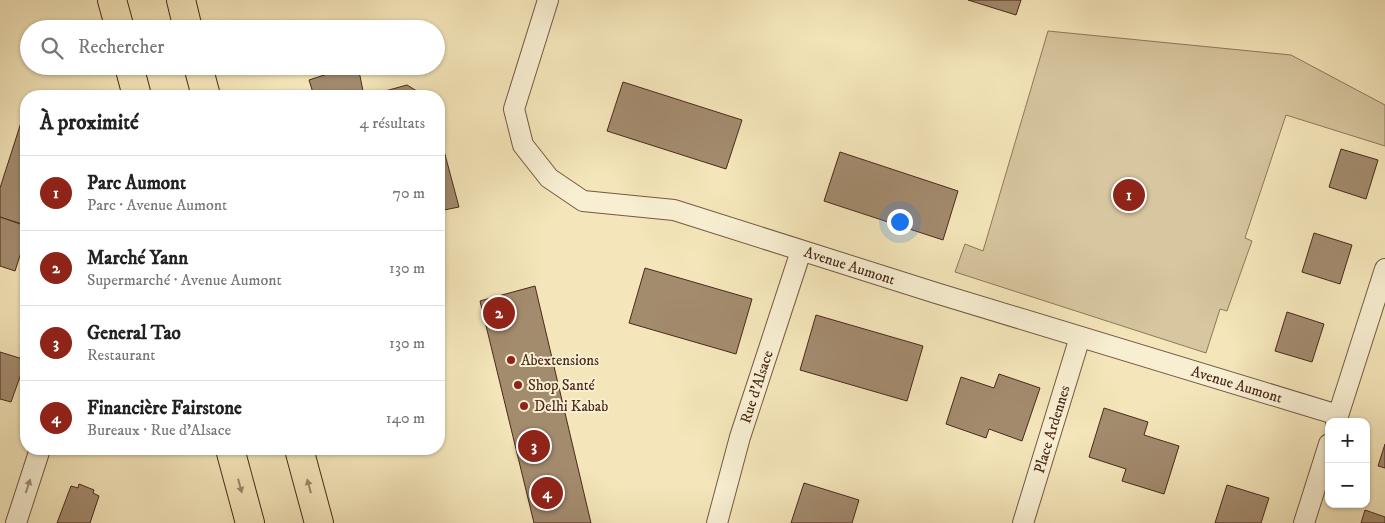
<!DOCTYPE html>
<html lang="fr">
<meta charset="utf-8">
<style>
:root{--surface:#fff;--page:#f2f2f2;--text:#222;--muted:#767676;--line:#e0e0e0;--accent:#8f2418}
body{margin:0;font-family:"IM FELL DW Pica",serif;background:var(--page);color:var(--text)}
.controls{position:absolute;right:15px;bottom:15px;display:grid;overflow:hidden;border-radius:10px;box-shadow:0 1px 4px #0004}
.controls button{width:45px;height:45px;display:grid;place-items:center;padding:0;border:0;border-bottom:1px solid var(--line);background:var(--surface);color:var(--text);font:25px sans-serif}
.you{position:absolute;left:899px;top:221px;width:18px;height:18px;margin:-12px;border:4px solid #fff;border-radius:50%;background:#1a73e8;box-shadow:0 0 0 8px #1a73e833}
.badge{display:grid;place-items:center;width:32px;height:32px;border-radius:50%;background:var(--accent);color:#fff;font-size:16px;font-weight:700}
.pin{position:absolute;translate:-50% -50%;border:2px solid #fff;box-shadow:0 1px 5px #0006}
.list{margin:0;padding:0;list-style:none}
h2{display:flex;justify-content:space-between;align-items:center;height:65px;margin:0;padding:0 20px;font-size:21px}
h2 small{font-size:16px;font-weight:400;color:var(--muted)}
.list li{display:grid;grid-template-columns:32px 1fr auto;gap:15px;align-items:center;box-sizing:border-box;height:75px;padding:0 20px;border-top:1px solid var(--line)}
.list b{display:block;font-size:19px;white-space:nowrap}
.list p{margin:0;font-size:16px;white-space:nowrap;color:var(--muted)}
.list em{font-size:16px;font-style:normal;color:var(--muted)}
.icon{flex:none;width:28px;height:28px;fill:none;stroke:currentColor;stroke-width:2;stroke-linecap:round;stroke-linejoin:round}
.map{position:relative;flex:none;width:1385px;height:523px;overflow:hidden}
.search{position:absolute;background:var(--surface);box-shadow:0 1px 4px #0004;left:20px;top:20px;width:425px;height:55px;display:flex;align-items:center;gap:12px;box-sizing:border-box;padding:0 18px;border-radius:28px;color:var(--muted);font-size:19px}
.panel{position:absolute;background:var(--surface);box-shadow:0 1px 4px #0004;left:20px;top:90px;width:425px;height:365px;border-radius:20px}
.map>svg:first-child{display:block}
</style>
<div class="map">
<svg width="1385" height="523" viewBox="0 0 1385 523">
<rect width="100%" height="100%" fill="#f4e6ba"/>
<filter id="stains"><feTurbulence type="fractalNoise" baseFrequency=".004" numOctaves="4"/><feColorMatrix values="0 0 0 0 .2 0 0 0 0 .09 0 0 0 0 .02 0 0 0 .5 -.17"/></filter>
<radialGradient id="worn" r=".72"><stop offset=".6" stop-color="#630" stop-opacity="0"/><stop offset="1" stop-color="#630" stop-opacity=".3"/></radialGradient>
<path fill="#d7c69f" stroke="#91775d" d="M1048,31L1291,55L1385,105V146L1286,115L1245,238L1252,241L1227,311L1220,309L1206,353L955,272L965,244L983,251Z"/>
<g fill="#a38b6e" stroke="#4b281b">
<path d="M968,0H1021L1016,15Z"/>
<path d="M352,66H358L364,96H314L309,80Z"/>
<path d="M623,82L742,120L726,169L607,131Z"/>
<path d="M407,85L425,96H367Z"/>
<path d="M26,107V213L22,224L0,217V188Z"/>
<path d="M439,132L459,207L439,211Z"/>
<path d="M1341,149L1378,160L1366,199L1329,187Z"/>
<path d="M840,152L958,191L943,240L824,201Z"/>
<path d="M0,217L26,226V237L15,271L0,266Z"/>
<path d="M1314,233L1352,245L1340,284L1302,272Z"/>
<path d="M645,268L752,299L736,354L629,323Z"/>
<path d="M535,286L591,523H534L480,301Z"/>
<path d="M1287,312L1324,324L1312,362L1275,351Z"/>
<path d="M816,315L923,346L907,401L800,370Z"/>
<path d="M0,352L26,360L11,402L0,399Z"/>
<path d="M999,374L1040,388L1022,441L989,429L986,438L946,424L961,377L994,388Z"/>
<path d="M1104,408L1148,422L1144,435L1179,446L1164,494L1122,481L1126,469L1089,457Z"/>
<path d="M1385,444V468L1378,466Z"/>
<path d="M804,483L859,500L852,523H791Z"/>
<path d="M79,484L94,490L93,493L99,496L90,523H57L71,486L78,488Z"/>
<path d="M1227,485L1269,498L1261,523H1215Z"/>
<path d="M1365,510L1385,517V523H1361Z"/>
</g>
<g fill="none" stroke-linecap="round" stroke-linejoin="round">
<g stroke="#755843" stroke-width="22">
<g id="street">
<path id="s1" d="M548,0L514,109L523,145L549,178L583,201L674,210L936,293L1338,415"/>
<path d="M1336,422L1385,269"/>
<path d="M16,523L40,449"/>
<path id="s2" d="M717,523L740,437L801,251"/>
<path id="s3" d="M1023,523L1080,337"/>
<path d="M1304,523L1329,444"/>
</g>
</g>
<g stroke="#4b281b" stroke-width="30">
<g id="primary">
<path d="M112,0L120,29"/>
<path d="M181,0L188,29"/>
<path d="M129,66L137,96"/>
<path d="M198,66L206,96"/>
<path d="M230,449L250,523"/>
<path d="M299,449L319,523"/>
</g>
</g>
<use href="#street" stroke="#f8efd2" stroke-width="20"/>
<use href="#primary" stroke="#f4e6ba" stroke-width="28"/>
</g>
<defs><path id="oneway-solid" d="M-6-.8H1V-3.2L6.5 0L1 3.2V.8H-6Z" transform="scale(1.25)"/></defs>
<use fill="#a28c76" href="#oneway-solid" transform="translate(28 486) rotate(-72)"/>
<g fill="#a0876a">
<use href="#oneway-solid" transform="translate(240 486) rotate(75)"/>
<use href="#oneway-solid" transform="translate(309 486) rotate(-105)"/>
</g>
<g fill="#8f2418" stroke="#f8efd2" stroke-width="2">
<circle cx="511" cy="360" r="5"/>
<circle cx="518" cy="385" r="5"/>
<circle cx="524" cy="406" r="5"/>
</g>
<g text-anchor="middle" stroke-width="4" stroke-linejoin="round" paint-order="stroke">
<g font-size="15" fill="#4b281b" stroke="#f8efd2">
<text dy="5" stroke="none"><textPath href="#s1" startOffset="510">Avenue Aumont</textPath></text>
<text dy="5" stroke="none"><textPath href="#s1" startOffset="915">Avenue Aumont</textPath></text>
<text dy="5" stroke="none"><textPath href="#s2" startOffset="142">Rue d'Alsace</textPath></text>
<text dy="5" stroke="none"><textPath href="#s3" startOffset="98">Place Ardennes</textPath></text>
</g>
<g font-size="15" fill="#4b281b" stroke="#f8efd2" text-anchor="start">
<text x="521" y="365">Abextensions</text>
<text x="528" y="390">Shop Santé</text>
<text x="534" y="411">Delhi Kabab</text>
</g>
</g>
<rect width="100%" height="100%" filter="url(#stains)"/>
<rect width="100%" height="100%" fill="url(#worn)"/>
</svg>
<div class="controls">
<button>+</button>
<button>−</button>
</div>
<div class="you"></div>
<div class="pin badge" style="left:1129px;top:195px">1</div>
<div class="pin badge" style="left:499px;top:313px">2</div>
<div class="pin badge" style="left:534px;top:446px">3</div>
<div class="pin badge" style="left:547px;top:493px">4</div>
<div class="search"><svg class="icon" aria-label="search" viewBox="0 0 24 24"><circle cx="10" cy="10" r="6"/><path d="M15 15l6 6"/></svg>Rechercher</div>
<section class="panel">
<h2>À proximité<small>4 résultats</small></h2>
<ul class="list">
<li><span class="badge">1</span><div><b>Parc Aumont</b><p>Parc · Avenue Aumont</p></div><em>70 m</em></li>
<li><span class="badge">2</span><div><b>Marché Yann</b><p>Supermarché · Avenue Aumont</p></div><em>130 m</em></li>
<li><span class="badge">3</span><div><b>General Tao</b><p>Restaurant</p></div><em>130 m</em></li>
<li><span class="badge">4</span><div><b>Financière Fairstone</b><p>Bureaux · Rue d'Alsace</p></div><em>140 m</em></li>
</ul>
</section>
</div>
